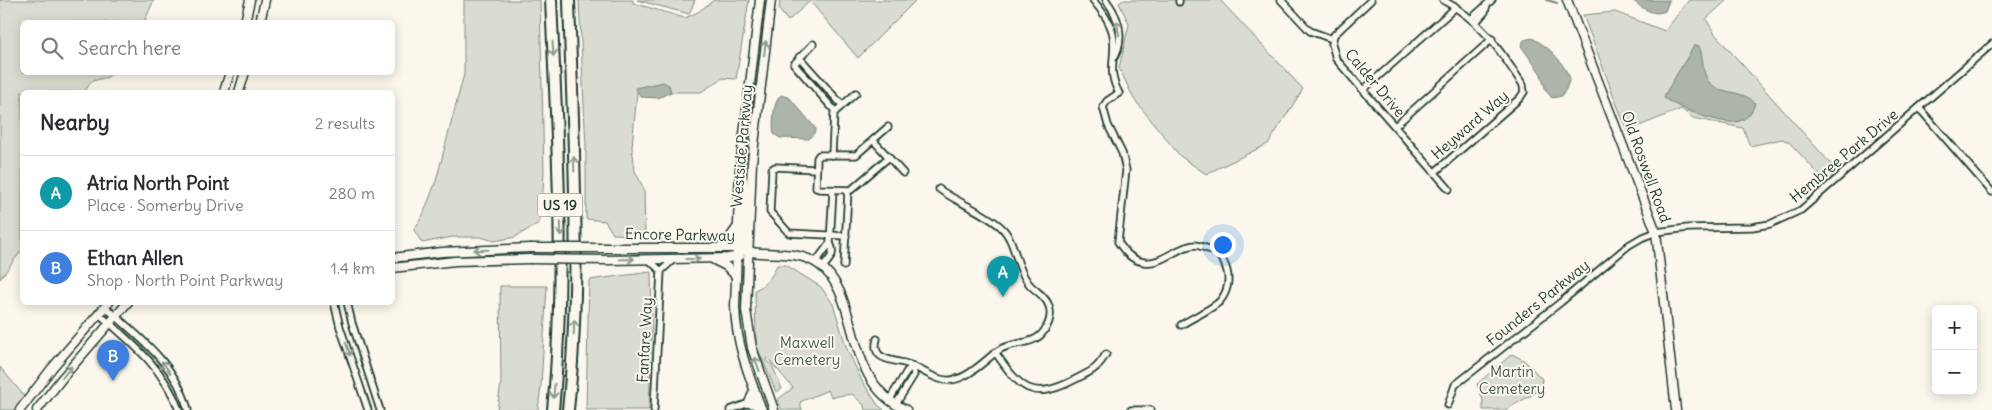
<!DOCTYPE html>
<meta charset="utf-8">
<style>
:root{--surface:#fff;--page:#f7f7f7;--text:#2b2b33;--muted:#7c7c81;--line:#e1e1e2;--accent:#b45309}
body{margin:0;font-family:Delius,sans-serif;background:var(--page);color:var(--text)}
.controls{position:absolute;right:15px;bottom:15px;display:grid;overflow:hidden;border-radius:8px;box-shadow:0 2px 12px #0003}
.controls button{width:45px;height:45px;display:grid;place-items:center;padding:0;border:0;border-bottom:1px solid var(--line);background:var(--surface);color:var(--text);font:25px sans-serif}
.you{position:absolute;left:1222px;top:244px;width:18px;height:18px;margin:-12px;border:4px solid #fff;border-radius:50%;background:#1a73e8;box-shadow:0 0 0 8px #1a73e833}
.badge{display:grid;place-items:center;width:32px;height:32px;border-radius:50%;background:var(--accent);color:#fff;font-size:16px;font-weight:700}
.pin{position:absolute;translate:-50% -41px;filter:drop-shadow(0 1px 2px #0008)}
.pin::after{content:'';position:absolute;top:26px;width:18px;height:15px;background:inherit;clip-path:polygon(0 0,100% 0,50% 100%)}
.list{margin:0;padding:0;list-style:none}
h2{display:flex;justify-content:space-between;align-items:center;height:65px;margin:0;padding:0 20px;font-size:21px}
h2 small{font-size:16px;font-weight:400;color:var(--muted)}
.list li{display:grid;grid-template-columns:32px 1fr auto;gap:15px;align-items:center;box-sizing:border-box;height:75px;padding:0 20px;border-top:1px solid var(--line)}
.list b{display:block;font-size:19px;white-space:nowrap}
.list p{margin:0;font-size:16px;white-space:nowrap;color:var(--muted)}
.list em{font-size:16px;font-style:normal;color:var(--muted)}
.icon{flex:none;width:28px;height:28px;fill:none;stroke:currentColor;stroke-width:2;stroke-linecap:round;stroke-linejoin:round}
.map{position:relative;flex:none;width:1992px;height:410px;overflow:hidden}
.search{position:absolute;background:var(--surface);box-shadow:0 2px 12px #0003;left:20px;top:20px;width:375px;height:55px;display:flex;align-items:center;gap:12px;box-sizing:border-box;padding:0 18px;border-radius:8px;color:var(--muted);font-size:19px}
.panel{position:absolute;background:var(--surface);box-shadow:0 2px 12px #0003;left:20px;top:90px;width:375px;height:215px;border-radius:8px}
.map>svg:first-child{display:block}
</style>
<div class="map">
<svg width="1992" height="410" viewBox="0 0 1992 410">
<rect width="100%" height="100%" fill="#fbf7ec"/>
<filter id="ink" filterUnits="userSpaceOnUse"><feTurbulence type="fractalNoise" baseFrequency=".02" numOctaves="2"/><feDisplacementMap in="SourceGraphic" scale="10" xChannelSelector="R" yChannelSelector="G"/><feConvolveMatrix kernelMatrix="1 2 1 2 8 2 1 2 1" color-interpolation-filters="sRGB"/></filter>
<g filter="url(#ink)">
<g fill="#dbdcd1" stroke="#7d8c82">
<path d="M0,0H154L144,22H22V72L112,73L108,77L92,81L84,92H22V250L0,279Z"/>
<path d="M464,0H540L544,171L542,212L539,223L515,237L495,241L480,237H452L422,243L414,230L423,215L436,181L464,74Z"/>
<path d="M579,0H633V3L685,18L698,12L714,0H749L736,79L723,78L701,92H637L632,147L635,171L644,189L645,235L613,234L605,221L586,219V148Z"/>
<path d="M637,0H695L689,14Z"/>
<path d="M780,0H916L858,58L810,1L788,21L779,10Z"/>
<path d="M1123,0H1220L1303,89L1268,144L1206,174L1180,156L1134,99L1119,68L1129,24L1119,3Z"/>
<path d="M1689,0H1727L1706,19L1715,34L1839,173L1827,183L1789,142L1782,139L1750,146L1743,128L1693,118L1681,109L1627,131L1583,15L1615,12L1665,31Z"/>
<path d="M777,265H786L821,287L833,304L847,349L862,381L878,405L884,410H865L864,405L852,394L831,397L828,390L800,402L802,410H782L777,400L793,388L767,357L766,361L772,365L782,389L776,392L756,344L755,290C767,284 772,277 777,265Z"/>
<path d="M651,272L652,319L649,410H586L589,280Z"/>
<path d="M500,286H547L541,385L538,410H497L501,383Z"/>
<path d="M1512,354L1525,361L1542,379L1541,386L1535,393L1505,410H1483V400L1477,384Z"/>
<path d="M0,367L30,403L24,410H0Z"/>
</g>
<g fill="#adb4aa" stroke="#74847b">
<path d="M1632,0H1669V1L1665,11C1653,17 1641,7 1632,0Z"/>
<path d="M1532,38C1550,47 1561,60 1570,78L1566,89L1562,96L1552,98L1546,91L1541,74L1521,46L1524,40Z"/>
<path d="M1698,45C1705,54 1700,76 1712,85C1723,94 1743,90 1755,103C1753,111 1748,118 1740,121C1725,127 1677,108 1664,98L1665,94L1694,46Z"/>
<path d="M663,82L669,85L671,92L658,98L641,97L635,88Z"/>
<path d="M781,95L790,98L816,129L815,132L809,139L780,138L774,134C772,124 773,101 781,95Z"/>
</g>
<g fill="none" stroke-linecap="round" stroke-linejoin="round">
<path stroke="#74847b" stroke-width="2" d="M1547,0L1557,3"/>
<g stroke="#1f3d34" stroke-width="9">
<g id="street">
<path d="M1093,0C1101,10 1110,21 1113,35C1117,58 1106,70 1119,93L1107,101L1103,107L1108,125L1122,153L1126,170L1118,242C1125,252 1131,260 1144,262C1162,265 1177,246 1195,245C1198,245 1203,247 1206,248C1228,255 1235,283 1220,301C1214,308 1190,319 1181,325"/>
<path d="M1106,0C1118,16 1125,36 1115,56"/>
<path d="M1281,0L1310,31L1332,39"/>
<path d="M1371,0L1334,35L1332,44L1336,59L1449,189"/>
<path d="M1179,2V0"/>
<path d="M1472,18L1492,0"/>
<path d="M1476,22L1485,12L1487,4"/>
<path d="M813,44L794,64L835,111"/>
<path d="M799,57L842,105"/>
<path d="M1363,90L1456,7"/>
<path d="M1919,108L1992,192"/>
<path d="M1395,126L1492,39"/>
<path d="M888,127L856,155H819L817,158L816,188L819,189L851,190L889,157"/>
<path d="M873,140L903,173"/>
<path d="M832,155L834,113L856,93"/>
<path d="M816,169L775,167L772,169L770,212L789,233L846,236"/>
<path d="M1435,172L1520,98L1524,92L1523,85C1498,48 1483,22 1443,0"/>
<path d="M648,259L661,271"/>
<path d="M815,263L830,243L833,190"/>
<path d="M844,266L848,191"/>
<path d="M822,268C830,259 836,254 830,243"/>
<path d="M334,302L340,327L368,410"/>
<path d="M347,302L352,323L380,410"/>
<path d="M105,307C138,336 177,365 188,410"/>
<path d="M99,314C131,342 164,368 179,410"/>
<path d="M877,339C870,363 897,359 910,365C920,369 930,376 940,379C963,386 983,361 999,350C1013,341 1034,346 1044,331C1049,324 1052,315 1049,306C1045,294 1033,291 1027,281C1015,265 1016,241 1001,227C983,211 958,203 939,189"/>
<path d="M995,352C1020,388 1031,402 1074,380C1091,371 1096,371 1106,354"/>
<path d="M890,399L907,371L913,366L914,375L896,404"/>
<path d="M1448,405L1455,385L1561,302L1629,245L1641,238L1656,232L1688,228L1752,227L1770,224L1801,210L1992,44"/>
<path d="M654,410L661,271L674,259"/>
<path d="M730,410L749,403"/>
<path d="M1131,410H1151"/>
</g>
</g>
<g stroke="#1f3d34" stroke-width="11">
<g id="secondary">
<path d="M760,0L740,168L735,307C736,344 749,376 762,410"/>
<path d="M771,0L752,162L746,310L752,348L774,410"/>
<path d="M1567,0L1656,232L1676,410"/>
<path d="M245,22L250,0"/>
<path d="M260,22L265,0"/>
<path d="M224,92L230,72"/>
<path d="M239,92L245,72"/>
<path d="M743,179C747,200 737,233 747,251"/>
<path d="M720,247L729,239L736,229"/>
<path d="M607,248H737C763,259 792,247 818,264C863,295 840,380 906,410"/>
<path d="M392,258L442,252L530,248"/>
<path d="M607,260L728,258L740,256"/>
<path d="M714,260L726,266L736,276"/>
<path d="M392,268L455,261L530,259"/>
<path d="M754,390L749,403L755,404L760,410"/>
<path d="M20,410L52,368L109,302"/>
<path d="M37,410L63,377L128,302"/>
</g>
</g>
<g stroke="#1f3d34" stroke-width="14">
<g id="highway">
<path d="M551,0C557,137 566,273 553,410"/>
<path d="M568,410C582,274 573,137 569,0"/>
</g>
</g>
<use href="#street" stroke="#fbf7ec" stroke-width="5.5"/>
<use href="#secondary" stroke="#fbf7ec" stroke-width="8"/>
<use href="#highway" stroke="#fbf7ec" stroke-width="10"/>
<g stroke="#1f3d34" stroke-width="11" stroke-linecap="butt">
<g id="secondary-bridge">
<path d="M530,248H607"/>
<path d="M530,259L607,260"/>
</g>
</g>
<use href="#secondary-bridge" stroke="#fbf7ec" stroke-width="8"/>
</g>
<defs><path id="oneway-shaft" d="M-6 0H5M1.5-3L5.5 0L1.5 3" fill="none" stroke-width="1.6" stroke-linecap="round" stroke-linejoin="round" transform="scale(1.25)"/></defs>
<g stroke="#8d9a90">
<use href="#oneway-shaft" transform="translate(1118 28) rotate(-99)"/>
<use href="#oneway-shaft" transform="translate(765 48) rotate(-83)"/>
<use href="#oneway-shaft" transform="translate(553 49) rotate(87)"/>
<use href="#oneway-shaft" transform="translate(574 164) rotate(-92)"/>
<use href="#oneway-shaft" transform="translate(561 229) rotate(89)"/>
<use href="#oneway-shaft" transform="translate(481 250) rotate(178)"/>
<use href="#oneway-shaft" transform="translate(627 259) rotate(-1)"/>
<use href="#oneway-shaft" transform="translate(693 259)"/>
<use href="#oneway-shaft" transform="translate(574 327) rotate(-88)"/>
<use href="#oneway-shaft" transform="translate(348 349) rotate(71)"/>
<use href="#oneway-shaft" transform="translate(757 364) rotate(-110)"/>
<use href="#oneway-shaft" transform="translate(166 367) rotate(-126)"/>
<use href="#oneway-shaft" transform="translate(67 372) rotate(-50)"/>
<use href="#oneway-shaft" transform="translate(554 391) rotate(95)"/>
</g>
</g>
<g text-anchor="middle" stroke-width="4" stroke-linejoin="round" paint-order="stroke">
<rect fill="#fbf7ec" stroke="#61756b" stroke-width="1" x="537.5" y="193.5" width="45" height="23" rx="4"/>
<g font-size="14" font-weight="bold" fill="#1f3d34">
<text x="560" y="210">US 19</text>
</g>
<g font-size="15" fill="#1f3d34" stroke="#fbf7ec">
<text transform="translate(1375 83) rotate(50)" y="5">Calder Drive</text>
<text transform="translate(1470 125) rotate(-41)" y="5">Heyward Way</text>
<text transform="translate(742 146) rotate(-85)" y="5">Westside Parkway</text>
<text transform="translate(1844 156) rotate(-40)" y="5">Hembree Park Drive</text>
<text transform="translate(1646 167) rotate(70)" y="5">Old Roswell Road</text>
<text transform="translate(680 235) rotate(1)" y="5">Encore Parkway</text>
<text transform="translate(1538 303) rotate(-39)" y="5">Founders Parkway</text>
<text transform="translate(645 340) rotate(-87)" y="5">Fanfare Way</text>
</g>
<g font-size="15" fill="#455d53" stroke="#fbf7ec">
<text x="807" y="348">Maxwell<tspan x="807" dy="17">Cemetery</tspan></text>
<text x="1512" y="377">Martin<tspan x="1512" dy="17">Cemetery</tspan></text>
</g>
</g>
</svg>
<div class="controls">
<button>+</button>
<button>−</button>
</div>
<div class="you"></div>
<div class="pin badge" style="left:1003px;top:297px;background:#0f9aa8">A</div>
<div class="pin badge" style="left:113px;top:381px;background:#3f7fe0">B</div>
<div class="search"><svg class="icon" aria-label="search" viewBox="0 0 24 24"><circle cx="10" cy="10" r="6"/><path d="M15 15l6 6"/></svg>Search here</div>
<section class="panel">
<h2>Nearby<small>2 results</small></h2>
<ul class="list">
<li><span class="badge" style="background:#0f9aa8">A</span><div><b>Atria North Point</b><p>Place · Somerby Drive</p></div><em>280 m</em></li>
<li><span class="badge" style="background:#3f7fe0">B</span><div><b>Ethan Allen</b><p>Shop · North Point Parkway</p></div><em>1.4 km</em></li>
</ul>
</section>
</div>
